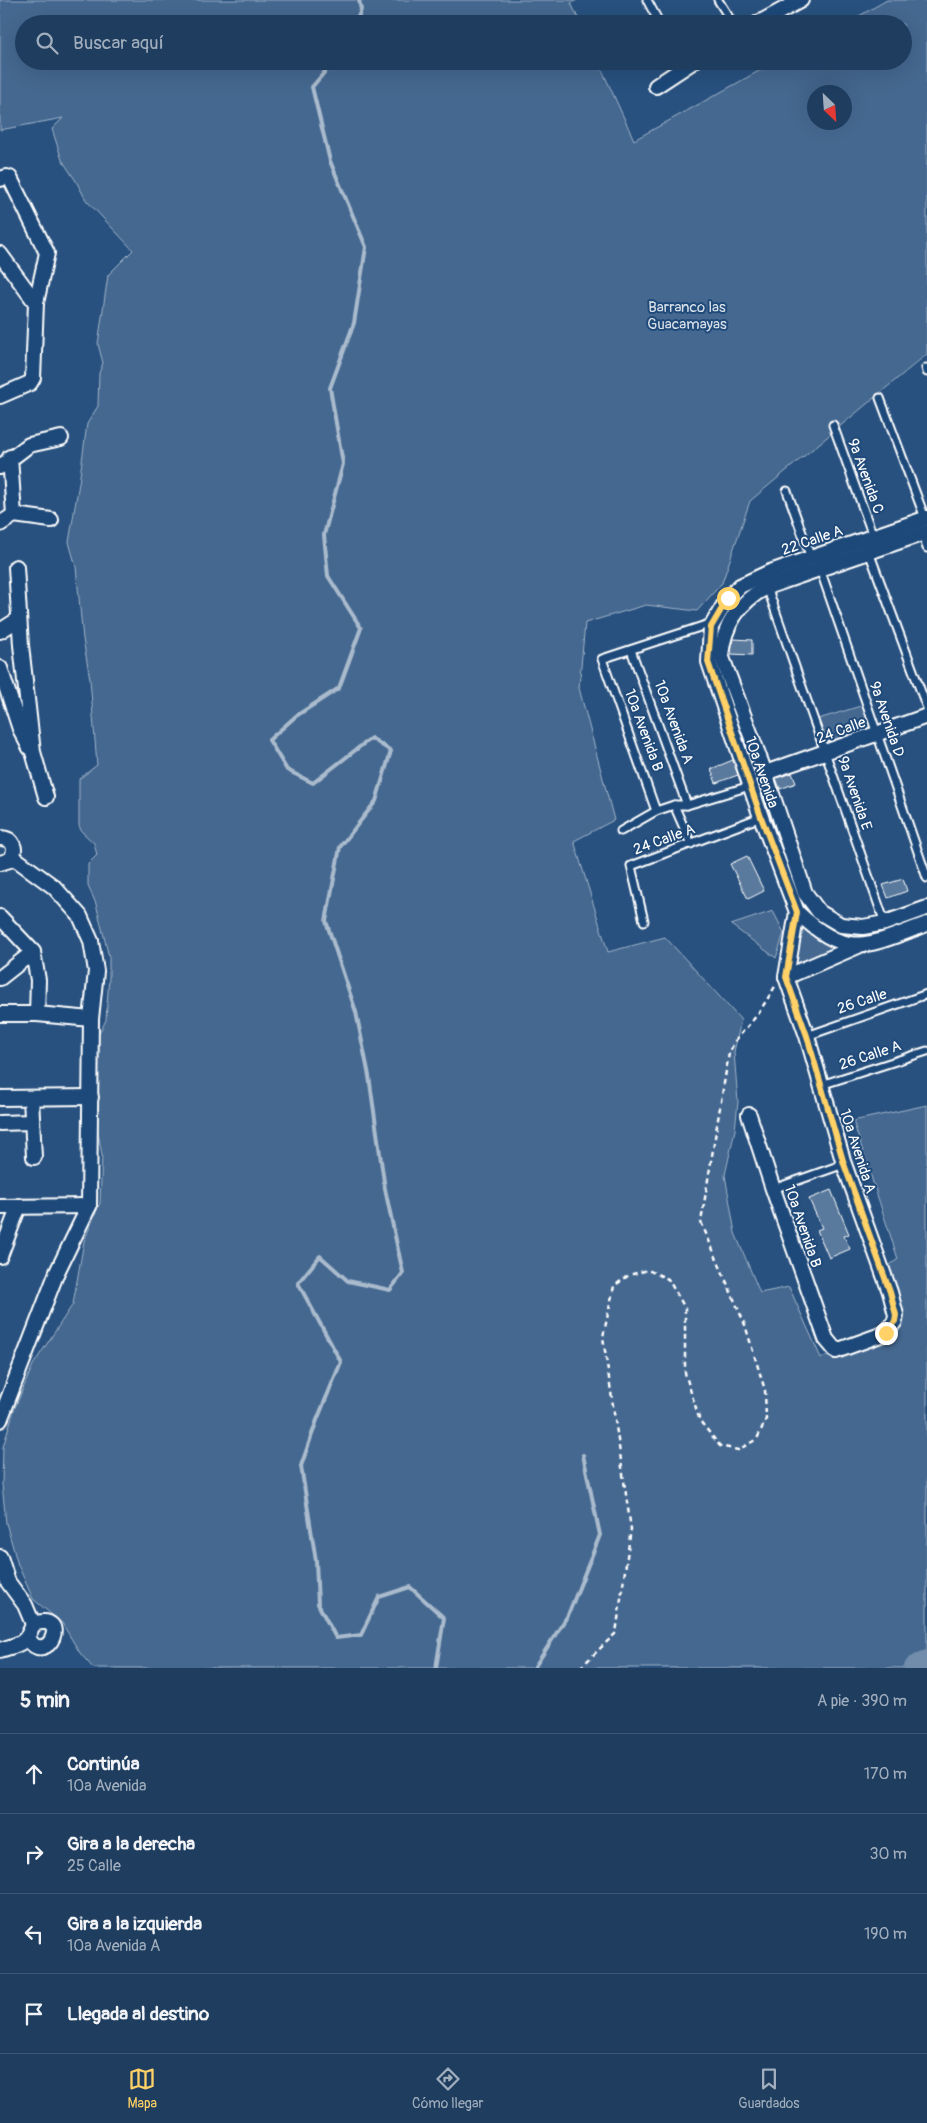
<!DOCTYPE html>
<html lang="es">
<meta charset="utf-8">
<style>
:root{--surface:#1e3d5f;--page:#264465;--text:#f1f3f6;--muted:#a1aebd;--line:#3c5674;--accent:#ffd166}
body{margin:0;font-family:Pangolin,sans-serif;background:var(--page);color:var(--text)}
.compass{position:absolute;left:807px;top:85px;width:45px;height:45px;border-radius:50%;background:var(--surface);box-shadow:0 5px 20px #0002;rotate:155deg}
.stop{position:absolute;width:15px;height:15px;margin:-11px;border:4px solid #ffd166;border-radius:50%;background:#fff}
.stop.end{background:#ffd166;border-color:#fff;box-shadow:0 1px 5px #0008}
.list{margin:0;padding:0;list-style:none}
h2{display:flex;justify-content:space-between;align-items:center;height:65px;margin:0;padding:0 20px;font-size:21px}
h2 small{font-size:16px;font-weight:400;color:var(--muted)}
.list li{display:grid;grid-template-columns:32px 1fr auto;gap:15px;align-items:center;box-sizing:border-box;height:80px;padding:0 20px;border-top:1px solid var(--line)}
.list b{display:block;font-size:19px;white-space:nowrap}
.list p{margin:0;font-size:16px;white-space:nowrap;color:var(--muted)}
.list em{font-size:16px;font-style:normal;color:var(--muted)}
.icon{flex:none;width:28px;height:28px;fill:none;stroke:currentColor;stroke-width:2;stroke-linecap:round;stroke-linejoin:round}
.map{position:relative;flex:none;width:927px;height:1668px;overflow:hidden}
.search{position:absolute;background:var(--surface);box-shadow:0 5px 20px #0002;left:15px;right:15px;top:15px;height:55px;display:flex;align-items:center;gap:12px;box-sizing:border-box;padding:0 18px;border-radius:28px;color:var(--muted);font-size:19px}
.sheet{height:385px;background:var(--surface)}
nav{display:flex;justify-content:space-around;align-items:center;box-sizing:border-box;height:70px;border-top:1px solid var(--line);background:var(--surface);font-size:14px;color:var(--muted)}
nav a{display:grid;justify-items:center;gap:2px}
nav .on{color:var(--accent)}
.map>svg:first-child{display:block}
</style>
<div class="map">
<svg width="927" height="1668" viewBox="0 0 927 1668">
<rect width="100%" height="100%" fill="#28517f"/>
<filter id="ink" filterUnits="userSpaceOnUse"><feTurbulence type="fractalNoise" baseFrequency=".02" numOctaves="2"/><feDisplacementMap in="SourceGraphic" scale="10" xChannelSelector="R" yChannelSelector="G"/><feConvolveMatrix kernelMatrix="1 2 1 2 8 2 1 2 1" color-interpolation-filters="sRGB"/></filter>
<g filter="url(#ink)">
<g fill="#446890" stroke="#a2b4c8" fill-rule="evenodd">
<path d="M0,0H577L571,3L581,24H24V61H598L634,140L777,61H903V24H845L887,0H927V354L750,501L722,583L697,611L646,605L585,623L579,688L614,820L574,841L608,952L665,937L741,1020L734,1052L738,1102L735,1130L725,1175L735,1233L760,1293L789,1287L821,1358L895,1323L875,1276L898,1259L853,1121L927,1105V1668H93L80,1653L62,1623L33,1599L18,1565L6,1523L2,1484L3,1447L14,1410L33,1365L73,1304L84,1241L100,1203L102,1155L97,1127L90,1052L106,1020L109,977V957L96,904L88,885V864L97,855L94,843L82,832L79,826V779L97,765L90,679L83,639L76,567L69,542L79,483L87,424L98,406L99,373L103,363L98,344L108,275L133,250L86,200L76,181L62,160L52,129L63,118L0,130ZM814,92H844V122H814Z"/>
<path d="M864,705L876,735L830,753L815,720Z"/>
<path d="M773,911L784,933L776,958L731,925Z"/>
<path d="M802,921L843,948L791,969Z"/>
</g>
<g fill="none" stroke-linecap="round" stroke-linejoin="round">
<g stroke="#aabbcd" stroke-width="4">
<path d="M355,24L361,10L359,0"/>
<path d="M334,61L312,87L330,161L366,247L354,323L330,388L343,464L324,535L328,576L361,628L339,688L296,716L269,740L287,770L313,783L371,738L391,751L376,801L340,847L326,921L356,1012L369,1076L385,1189L403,1273L390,1290L348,1281L320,1256L298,1283L341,1362L317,1420L301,1466L316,1561L318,1604L336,1638L361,1635L379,1597L410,1587L444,1618L436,1668"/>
<path d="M534,1668L568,1615L600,1535L583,1455"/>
</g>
<path stroke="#718dab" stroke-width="24" d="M916,1668L927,1662"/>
</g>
<g fill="#5a7a9d" stroke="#fff">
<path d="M733,639L752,640V655L731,654Z"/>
<path d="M733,760L738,775L716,783L711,769Z"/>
<path d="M792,773L796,783L780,789L776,778Z"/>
<path d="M747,856L764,891L748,899L730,864Z"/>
<path d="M903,879L907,891L888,898L883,885Z"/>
<path d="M831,1190L849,1234L844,1236L850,1249L829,1258L817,1230L822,1228L809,1199Z"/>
</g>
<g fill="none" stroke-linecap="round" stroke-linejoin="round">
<g stroke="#fff" stroke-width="11">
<g id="lane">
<path d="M647,0L660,24"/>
<path d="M718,0L733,24"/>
<path d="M926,368L927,372"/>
<path d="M880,398L925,518"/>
<path d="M833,425L873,536"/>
<path d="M787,491L811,558"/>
<path d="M922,534L927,548"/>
<path d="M869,552L927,708"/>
<path d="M820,569L927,878"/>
<path d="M767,587L885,923"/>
<path d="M631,650L687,805"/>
<path d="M674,805L691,844"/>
<path d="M656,811L602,659L712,623"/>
<path d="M621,831L656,811L674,805H687L750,786"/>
<path d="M644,921L631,866L761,817"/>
<path d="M807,1036L927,994"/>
<path d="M821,1085L927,1051"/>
<path d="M773,1189L844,1164"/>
</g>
</g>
<g stroke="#fff" stroke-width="18">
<g id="street">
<path d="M757,24L801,0"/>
<path d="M656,86L694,61"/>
<path d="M0,179L7,177L10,178L47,253L36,303L33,378L30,383L0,396"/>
<path d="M0,254L36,303"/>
<path d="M10,457L14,515"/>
<path d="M0,467L29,445L61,438"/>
<path d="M927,518L770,572L740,586L728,598L711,627L709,662L761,817L797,912C849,961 866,946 927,924"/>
<path d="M0,524L14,515L51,520"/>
<path d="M927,532L767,587C740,601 724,625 721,655L765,773L805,893L819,912L841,925L863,927L885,923L927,908"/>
<path d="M16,567L21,645L33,752L46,797"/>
<path d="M0,631L19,619"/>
<path d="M0,668L20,729L30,748"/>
<path d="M765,773L927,716"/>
<path d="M0,838C13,838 18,849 10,860L0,863"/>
<path d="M0,917L33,952L38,980L37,1014"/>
<path d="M786,977L858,946"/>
<path d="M786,977L797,912"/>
<path d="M0,978L33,952"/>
<path d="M0,1014H37L91,1019"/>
<path d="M0,1098L91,1097"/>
<path d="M31,1098L34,1157"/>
<path d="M749,1115L773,1189L826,1339L836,1351L886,1333L895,1321L896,1315L890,1292L844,1164L807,1036L786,977"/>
<path d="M0,1123L32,1122"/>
<path d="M0,1207L89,1206"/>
<path d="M0,1256L19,1206"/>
<path d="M0,1420L57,1272L89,1206L91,1019L96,971L91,941L80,916L54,887L13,857"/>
<path d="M0,1557L8,1582L25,1605L33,1624C26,1645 19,1644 0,1650"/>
<path d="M28,1639C48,1668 72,1611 33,1624"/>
</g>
</g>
<path stroke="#fff" stroke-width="2.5" stroke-dasharray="5 4" stroke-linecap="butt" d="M580,1668L616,1633L631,1529L603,1337L614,1286L629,1275L648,1270L668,1279L685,1308V1373L700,1421L720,1446L738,1450L757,1439L766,1419L765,1390L745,1325L701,1222L729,1053L735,1041L758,1014L776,985"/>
<use href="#lane" stroke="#1f4a7a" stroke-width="7"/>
<use href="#street" stroke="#1f4a7a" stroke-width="14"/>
</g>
</g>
<g fill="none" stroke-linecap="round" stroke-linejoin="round" filter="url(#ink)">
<path stroke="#ffd166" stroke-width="6" d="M728,598L711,627L708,662L761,817L797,912L786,977L807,1036L844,1164L890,1292L896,1315L895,1321L886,1333"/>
</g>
<g text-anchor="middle" stroke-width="4" stroke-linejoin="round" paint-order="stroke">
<g font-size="15" fill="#dae1e9" stroke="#1f4a7a">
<text x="687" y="312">Barranco las<tspan x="687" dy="17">Guacamayas</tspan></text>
</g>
<g font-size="15" fill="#fff" stroke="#1f4a7a">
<text transform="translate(866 476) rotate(70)" y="5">9a Avenida C</text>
<text transform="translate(812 540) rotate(-19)" y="5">22 Calle A</text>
<text transform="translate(887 719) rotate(71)" y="5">9a Avenida D</text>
<text transform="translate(674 722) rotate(70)" y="5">10a Avenida A</text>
<text transform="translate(644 730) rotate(70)" y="5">10a Avenida B</text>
<text transform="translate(841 730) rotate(-20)" y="5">24 Calle</text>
<text transform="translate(762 772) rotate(71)" y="5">10a Avenida</text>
<text transform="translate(855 793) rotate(71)" y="5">9a Avenida E</text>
<text transform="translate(664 839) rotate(-20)" y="5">24 Calle A</text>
<text transform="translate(862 1001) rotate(-18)" y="5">26 Calle</text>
<text transform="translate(870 1055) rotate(-18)" y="5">26 Calle A</text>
<text transform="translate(858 1151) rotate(72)" y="5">10a Avenida A</text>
<text transform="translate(803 1226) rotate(71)" y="5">10a Avenida B</text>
</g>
</g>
</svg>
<svg class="compass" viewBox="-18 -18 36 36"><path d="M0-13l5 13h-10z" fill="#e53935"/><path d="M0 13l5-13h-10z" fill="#a1aebd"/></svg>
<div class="stop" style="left:728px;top:598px"></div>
<div class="stop end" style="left:886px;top:1333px"></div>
<div class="search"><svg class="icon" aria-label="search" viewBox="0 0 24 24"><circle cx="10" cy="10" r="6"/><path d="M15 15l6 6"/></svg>Buscar aquí</div>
</div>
<section class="sheet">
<h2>5 min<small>A pie · 390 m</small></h2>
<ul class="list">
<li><svg class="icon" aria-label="ahead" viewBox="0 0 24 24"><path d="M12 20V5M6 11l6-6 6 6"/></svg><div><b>Continúa</b><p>10a Avenida</p></div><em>170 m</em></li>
<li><svg class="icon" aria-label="right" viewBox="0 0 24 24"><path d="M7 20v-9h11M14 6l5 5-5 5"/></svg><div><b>Gira a la derecha</b><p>25 Calle</p></div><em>30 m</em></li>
<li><svg class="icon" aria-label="left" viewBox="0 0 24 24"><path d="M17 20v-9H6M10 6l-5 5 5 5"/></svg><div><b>Gira a la izquierda</b><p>10a Avenida A</p></div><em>190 m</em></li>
<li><svg class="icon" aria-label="arrive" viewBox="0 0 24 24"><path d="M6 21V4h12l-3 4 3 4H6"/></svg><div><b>Llegada al destino</b></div></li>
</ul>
</section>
<nav>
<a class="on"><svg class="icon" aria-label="map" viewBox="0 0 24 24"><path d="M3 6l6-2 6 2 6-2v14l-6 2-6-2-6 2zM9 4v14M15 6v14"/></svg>Mapa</a>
<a><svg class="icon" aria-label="directions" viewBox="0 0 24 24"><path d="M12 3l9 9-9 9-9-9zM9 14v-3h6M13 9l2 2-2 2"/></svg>Cómo llegar</a>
<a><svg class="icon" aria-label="saved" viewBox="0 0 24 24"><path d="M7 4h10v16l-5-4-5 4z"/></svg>Guardados</a>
</nav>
